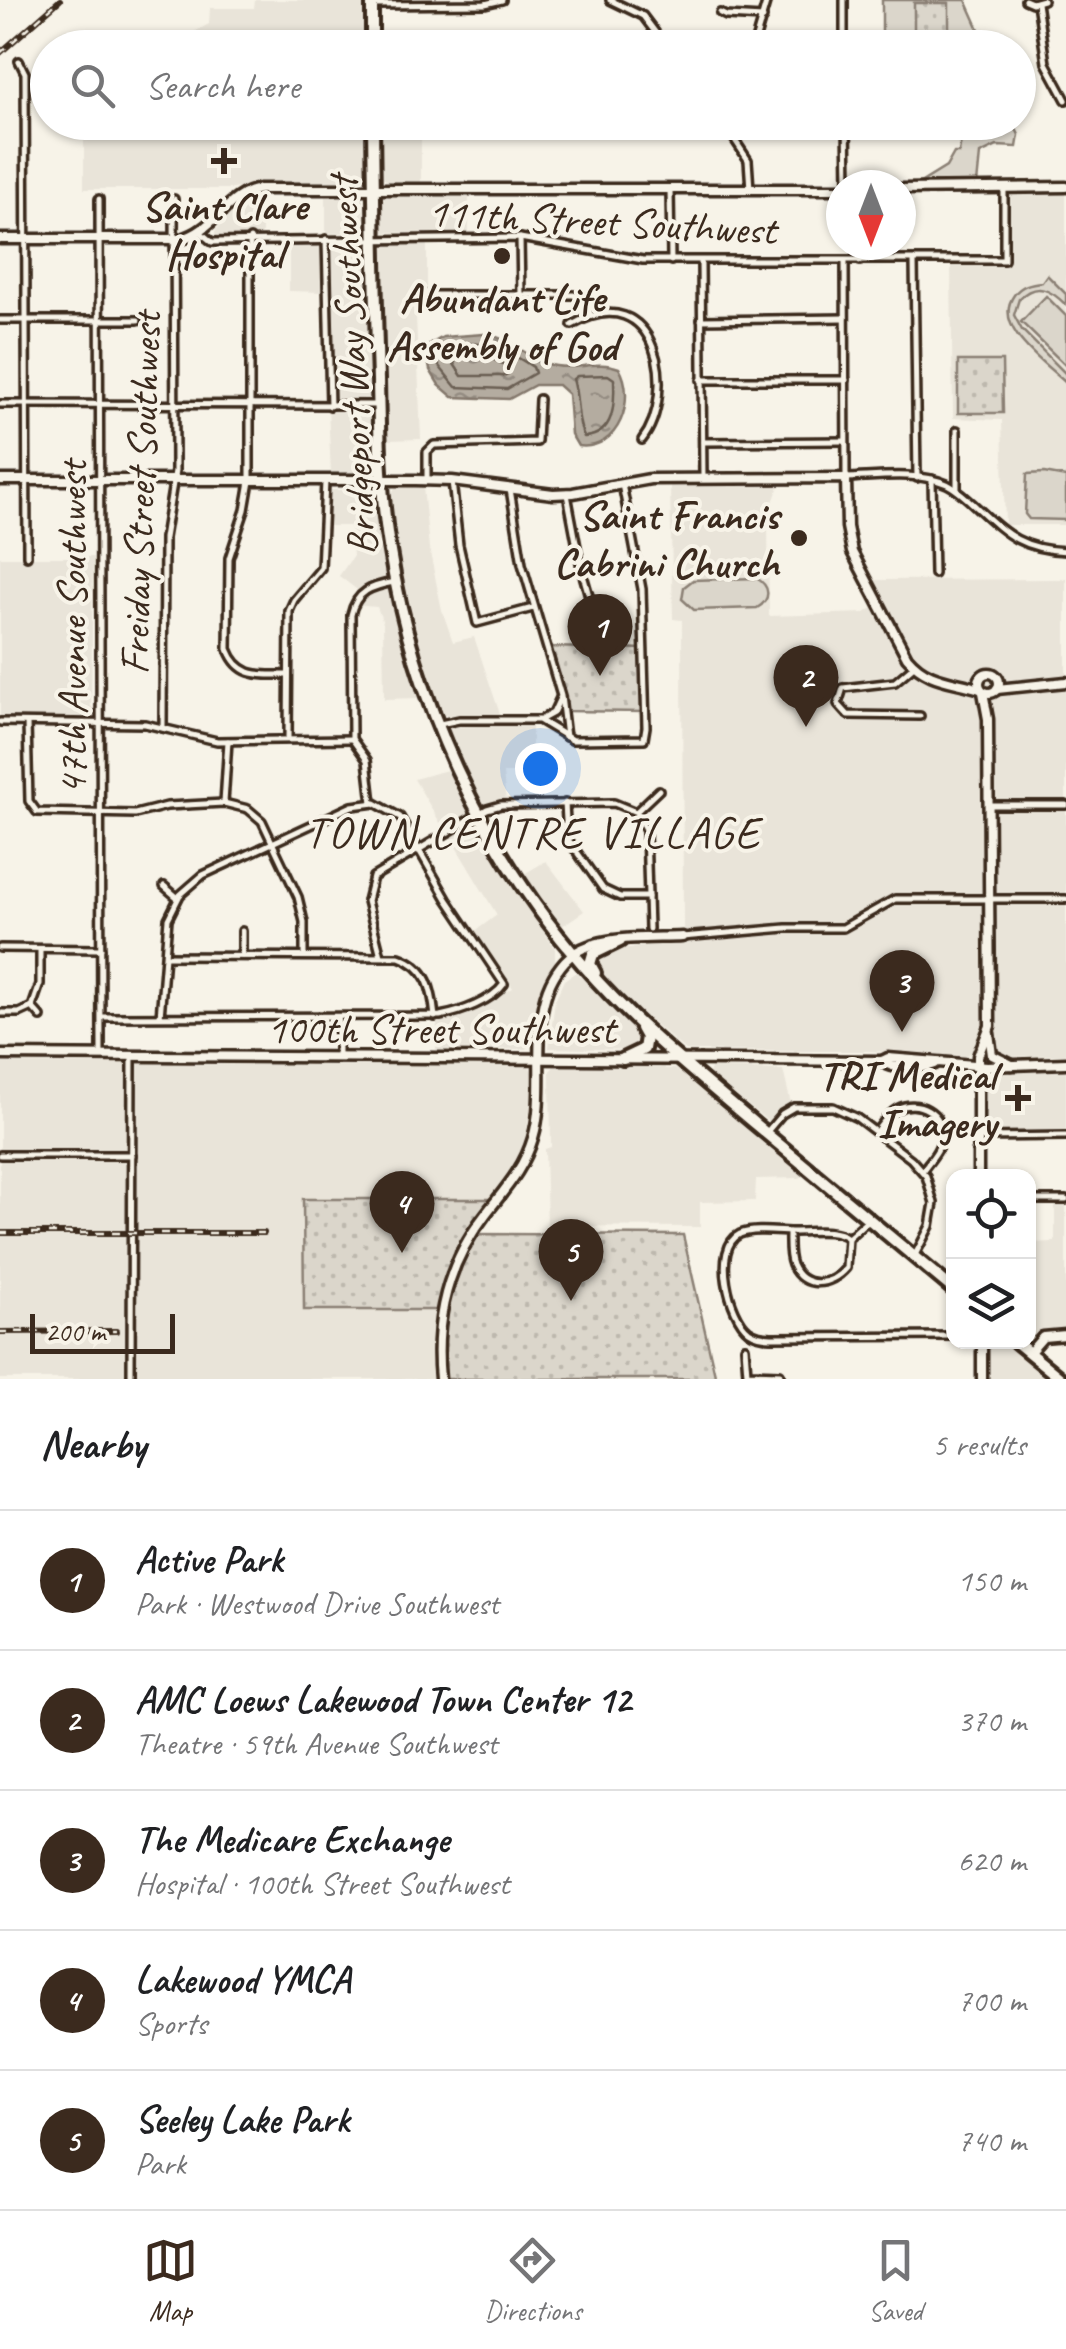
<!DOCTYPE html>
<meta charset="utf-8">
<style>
:root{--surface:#fff;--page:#f6f6f6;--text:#202124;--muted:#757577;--line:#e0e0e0;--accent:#3b2a1e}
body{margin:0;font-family:Caveat,sans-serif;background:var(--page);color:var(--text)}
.controls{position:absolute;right:30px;bottom:30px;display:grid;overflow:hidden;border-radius:20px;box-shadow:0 2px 8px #0004}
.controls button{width:90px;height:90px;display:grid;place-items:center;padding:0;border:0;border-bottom:2px solid var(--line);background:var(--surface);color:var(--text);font:50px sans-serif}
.compass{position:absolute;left:826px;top:170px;width:90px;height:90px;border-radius:50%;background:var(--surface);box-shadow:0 2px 8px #0004;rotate:180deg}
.scale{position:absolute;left:30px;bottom:25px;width:145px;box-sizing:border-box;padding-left:10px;border:5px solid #3b2a1e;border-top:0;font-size:28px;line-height:35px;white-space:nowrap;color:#3b2a1e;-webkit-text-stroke:8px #f7f3e8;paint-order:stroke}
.you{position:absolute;left:540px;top:768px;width:35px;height:35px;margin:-25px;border:8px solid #fff;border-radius:50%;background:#1a73e8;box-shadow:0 0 0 15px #1a73e833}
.badge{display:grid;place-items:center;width:65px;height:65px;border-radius:50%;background:var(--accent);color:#fff;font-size:32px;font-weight:700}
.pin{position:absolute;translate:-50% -82px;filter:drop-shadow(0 2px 5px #0008)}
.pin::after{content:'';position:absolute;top:52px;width:35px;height:30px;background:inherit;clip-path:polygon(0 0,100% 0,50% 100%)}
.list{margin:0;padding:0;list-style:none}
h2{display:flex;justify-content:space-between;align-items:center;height:130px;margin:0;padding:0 40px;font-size:42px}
h2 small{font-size:32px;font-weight:400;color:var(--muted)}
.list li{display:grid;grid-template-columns:65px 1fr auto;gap:30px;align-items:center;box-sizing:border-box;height:140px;padding:0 40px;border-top:2px solid var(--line)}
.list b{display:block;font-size:38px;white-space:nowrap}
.list p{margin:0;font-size:32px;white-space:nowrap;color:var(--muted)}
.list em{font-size:32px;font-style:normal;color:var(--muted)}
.icon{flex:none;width:55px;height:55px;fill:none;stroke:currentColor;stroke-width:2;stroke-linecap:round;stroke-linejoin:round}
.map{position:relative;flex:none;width:1066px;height:1379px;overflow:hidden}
.search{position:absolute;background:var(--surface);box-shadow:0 2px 8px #0004;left:30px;right:30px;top:30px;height:110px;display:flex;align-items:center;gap:25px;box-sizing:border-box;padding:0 35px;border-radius:55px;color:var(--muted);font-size:38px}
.sheet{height:830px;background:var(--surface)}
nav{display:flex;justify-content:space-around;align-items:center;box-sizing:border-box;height:140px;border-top:2px solid var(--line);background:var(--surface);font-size:28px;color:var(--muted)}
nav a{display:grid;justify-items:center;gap:5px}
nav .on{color:var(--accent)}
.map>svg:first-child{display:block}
</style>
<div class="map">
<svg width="1066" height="1379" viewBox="0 0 1066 1379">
<defs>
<pattern id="park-dots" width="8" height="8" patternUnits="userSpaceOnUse" patternTransform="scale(2.5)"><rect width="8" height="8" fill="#dbd6cb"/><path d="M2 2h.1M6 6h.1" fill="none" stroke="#bdb8ae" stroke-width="1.8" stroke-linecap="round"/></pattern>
<pattern id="water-ripples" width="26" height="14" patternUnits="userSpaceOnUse" patternTransform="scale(2.5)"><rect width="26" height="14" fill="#b4aca0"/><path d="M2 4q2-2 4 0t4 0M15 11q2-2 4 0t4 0" fill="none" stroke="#948c82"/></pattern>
</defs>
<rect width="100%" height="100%" fill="#f7f3e8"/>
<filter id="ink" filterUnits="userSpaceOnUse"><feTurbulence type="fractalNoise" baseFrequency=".01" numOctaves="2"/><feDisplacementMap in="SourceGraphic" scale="20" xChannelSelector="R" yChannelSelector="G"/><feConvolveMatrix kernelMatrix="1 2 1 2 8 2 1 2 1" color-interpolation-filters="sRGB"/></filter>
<g filter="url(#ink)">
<g fill="#e9e4d9">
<path d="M255,0H363V47H174L185,37L209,24L210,8H254Z"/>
<path d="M84,123H364L365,178L361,182L269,184L231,189H84Z"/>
<path d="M381,123H421V182H388L382,177Z"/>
<path d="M469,194V234L383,232L381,203L385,197Z"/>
<path d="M1009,194H1066V525H1005L1002,420L953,418L951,266L1010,264Z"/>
<path d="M262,196V235L215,236V231L236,208Z"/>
<path d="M326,196L363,199L365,231L326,234Z"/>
<path d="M388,243H427V289L415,290L421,439L387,440L382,249Z"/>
<path d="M289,245L362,246L367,250L372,469L366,476H331L323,292L289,291Z"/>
<path d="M670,486H779L768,516L769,616L865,613L884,601L873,580L1066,579V1055L1005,1057L996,1054L991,1044L996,1029L995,978L983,979V1023L972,1051L965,1057L869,1051H686L627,1000L596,967L595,955L602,951L683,942L682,620L673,619Z"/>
<path d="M423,487L429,548L442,610L453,642L474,637L500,714L444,715L424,663L398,553L391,494L395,488Z"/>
<path d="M331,490H367L374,496L389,593L419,698L384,699L383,623L377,607L351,605L360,592L339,576L353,556L350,526H326L327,496Z"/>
<path d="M0,557H93L91,706L96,712L91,720L0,719Z"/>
<path d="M532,724V773H503L506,802L485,805L472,786L448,732L449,727Z"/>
<path d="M447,770L469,814L445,831L414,779Z"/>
<path d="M474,825L555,949V964L536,1015L532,1045L526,1049L436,1050L437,1022L467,1014L513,988L474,932L497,915L450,837Z"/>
<path d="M546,861L584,911L562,926L524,874Z"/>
<path d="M576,972L639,1035L640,1045L632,1050L549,1048L555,1000L564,980Z"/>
<path d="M0,1063L529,1066L532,1072V1099L525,1141L512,1169L491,1199H303L304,1310H436L433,1379H0Z"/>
<path d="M556,1064L665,1066V1069H675L804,1175L800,1178L756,1179L755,1201L700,1202V1227L547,1226L545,1149L551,1147L550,1071Z"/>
<path d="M711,1068L783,1070L791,1104L769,1122L709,1074Z"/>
<path d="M1066,1071V1134H992L983,1130V1079L991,1072Z"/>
<path d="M1055,1203L1066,1204V1332H1044L1031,1340L1028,1243L1055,1242Z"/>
<path d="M988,1342H1004L1048,1379H988Z"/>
</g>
<g fill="#dbd6cb" stroke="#8b8074" stroke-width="2.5">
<path d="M882,0H966L987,47H949L948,3H915L914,47H882Z"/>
<path d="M975,123H1013L1019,135L1017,147L997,146L980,154L977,184L922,182L946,167L954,153H959L961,139H974Z"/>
<path d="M1047,275L1066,294V305C1051,290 1036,281 1019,299L1014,315L1022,330L1066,374V383C1046,364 991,327 1014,295C1021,285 1031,283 1042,282Z"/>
<path d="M1046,296L1066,316V366L1021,322Z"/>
<path d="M1044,473L1066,477V520L1029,519L1025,514L1027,474Z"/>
<path d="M756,578C771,586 771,600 757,608L694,610L682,599L684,587L693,580Z"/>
</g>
<g fill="url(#park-dots)" stroke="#8b8074" stroke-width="2.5">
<rect x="914" y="3" width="35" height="44"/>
<path d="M958,361H1002L1003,413H958Z"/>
<path d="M545,647L594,648L598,655L605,657L615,648L645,649L646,712L564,711Z"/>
<path d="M303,1199H491L455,1250L436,1310H304Z"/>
<path d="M472,1234L683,1235L716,1379H440L444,1296Z"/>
</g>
<path fill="url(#water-ripples)" stroke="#84786c" stroke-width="2.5" d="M484,334C512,337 530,362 556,366C577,370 598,360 619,368C637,398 619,452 578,446L571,434L568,394L558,385H535L509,399L453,397L439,385L430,370L427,355L429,345L443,337Z"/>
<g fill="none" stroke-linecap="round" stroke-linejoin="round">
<g stroke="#6b5e52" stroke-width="2.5">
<path d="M467,344C494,342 511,353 533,367L535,373L507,389L456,387L439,366L437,353L445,347Z"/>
<path d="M488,357L508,366L509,373L504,376H462L454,364L457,358Z"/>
<path d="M608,375L614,379C615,403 615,435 584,437C576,421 579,397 573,379L577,376Z"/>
</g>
<g stroke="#3b2a1e" stroke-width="12">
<g id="street">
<path d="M610,0L643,16L667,48"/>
<path d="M844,0V48"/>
<path d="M1025,0L1032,3L1043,0"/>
<path d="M1037,3L1046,63L1066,100"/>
<path d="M375,5L485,4L502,0"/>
<path d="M720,13L726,16L763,18"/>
<path d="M753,48L767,0"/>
<path d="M19,61L25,73L27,556"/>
<path d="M723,122L748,160L750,189"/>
<path d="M847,122L848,185"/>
<path d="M670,189L671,261"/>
<path d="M99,199L101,1056"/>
<path d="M200,232L212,242L520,238L643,260H1004V188"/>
<path d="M520,238L521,295"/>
<path d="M250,239V481L245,510L229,558L228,649C239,678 260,675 288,675"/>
<path d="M326,239L330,406"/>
<path d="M860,245V261"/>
<path d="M845,261L846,478C878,477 917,471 947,484C957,489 964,496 972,503C1005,533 1019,549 1066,551"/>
<path d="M914,261L917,478"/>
<path d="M701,262L703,479"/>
<path d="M423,295H573L583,298L591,315"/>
<path d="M0,320H138"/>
<path d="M701,320L845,318"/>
<path d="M572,325C658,276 678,394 642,440"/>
<path d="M701,380H846"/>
<path d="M0,404L377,405"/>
<path d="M957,430V490"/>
<path d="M703,442L845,441"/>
<path d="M932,479L934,574"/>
<path d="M427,480V452L434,445L537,442L539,399"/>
<path d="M452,481L459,545L477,623L533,608"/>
<path d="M510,489L522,564L561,696L566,737"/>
<path d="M567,494L581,568L604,648"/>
<path d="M915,665L895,682L843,688L838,704L848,715L920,716"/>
<path d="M542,719L553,713L560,698"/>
<path d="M0,722L145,724L217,741L352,739"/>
<path d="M27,723L29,801L37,812L135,814L167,806L224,803L248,809L262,821L298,897L304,922V956"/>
<path d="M440,724L459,720H539L572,740L644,739L646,727L642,589L622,484"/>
<path d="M163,728L164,538L175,471L174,199"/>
<path d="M288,739L289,611L294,600L321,568L325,482"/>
<path d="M224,803L228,741"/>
<path d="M372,803L367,760L352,739L351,615C356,591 372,586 394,582"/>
<path d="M565,803L567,838L603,889L620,897H648"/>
<path d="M989,805H1066"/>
<path d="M636,812L659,790"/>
<path d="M164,886L178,898"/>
<path d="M682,937L786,928H843L895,899H1066"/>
<path d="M0,948L101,949"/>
<path d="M166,956L399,957C428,967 432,989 435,1017"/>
<path d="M242,956V931"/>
<path d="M381,956L367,901L373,877L487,809L501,805L614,803L636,812L646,831L649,929"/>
<path d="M32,1007L41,1017"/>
<path d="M0,1013H19L32,1007L40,984V949"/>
<path d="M102,1017L440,1016C461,1012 492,1001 504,984L447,899L400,817L375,803L352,806L203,875L180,895L168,919L160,1017"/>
<path d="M338,1057V1018"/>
<path d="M876,1132C882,1124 888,1114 897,1109C917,1098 944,1113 942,1136C941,1149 930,1160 923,1170"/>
<path d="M766,1133L782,1114L794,1107H833L857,1118L911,1159L926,1176L934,1203L930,1226L914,1257"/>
<path d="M979,1137L1066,1136"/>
<path d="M0,1155H132"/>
<path d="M1028,1200H1066"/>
<path d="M789,1232C789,1243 788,1255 792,1265C803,1290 831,1286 846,1268L848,1238"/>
<path d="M848,1238C834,1228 812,1232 795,1232C779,1232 755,1228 740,1234C712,1248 729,1316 749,1331C756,1336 763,1337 772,1337L954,1336"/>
<path d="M848,1238L868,1220"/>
<path d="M745,1347L747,1373L780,1374V1379"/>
<path d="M131,1379L132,1056"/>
</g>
</g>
<g stroke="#3b2a1e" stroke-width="15">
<g id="secondary">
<path d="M901,189L1066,187"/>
<path d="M0,239H181C215,231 226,194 260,189H841"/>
<path d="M0,480H416L452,481L553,494L573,493L650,479L846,478L847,527L852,552L907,657C928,682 953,680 980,689"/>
<circle cx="989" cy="683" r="10"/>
<path d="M997,689L1066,682"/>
<path d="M989,1033L992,1055L1012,1065"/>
<path d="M0,1055L882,1061L888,1058L987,1066L1066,1063"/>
<path d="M882,1061C894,1071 922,1069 935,1064"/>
<path d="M978,1176V1056L990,1026L988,719L983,692"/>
<path d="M1029,1353L1043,1337L1066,1335"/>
<path d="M440,1379C434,1319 448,1263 485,1215C504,1190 524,1169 533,1138C550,1082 522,1008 565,961C591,933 647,939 682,937"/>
<path d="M982,1379V1342"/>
</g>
</g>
<g stroke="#3b2a1e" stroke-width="18">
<g id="primary">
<path d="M372,0V48"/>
<path d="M373,122C374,208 375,294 378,380C379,435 380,490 389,546C413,699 481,849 584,966C635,1025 696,1074 756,1125C822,1180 888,1235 954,1290"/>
<path d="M595,973L590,964L593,954L620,941"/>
<path d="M623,1059L644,1049L646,1037L641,1028"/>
<path d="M1016,1342L1061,1379"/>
</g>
</g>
<use href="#street" stroke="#f7f3e8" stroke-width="5"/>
<use href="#secondary" stroke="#f7f3e8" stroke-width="8"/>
<use href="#primary" stroke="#f7f3e8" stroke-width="10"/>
<g stroke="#3b2a1e" stroke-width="6">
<g id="rail">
<path d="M0,53L60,0"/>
<path d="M0,1233H264"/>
<path d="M0,1332L116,1331"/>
</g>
</g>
<use href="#rail" stroke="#f7f3e8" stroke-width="2.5" stroke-dasharray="8" stroke-linecap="butt"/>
</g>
</g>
<g fill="#3b2a1e" stroke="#f7f3e8" stroke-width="4">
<path d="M219 146h10v10h10v10h-10v10h-10v-10h-10v-10h10z"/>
<circle cx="502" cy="256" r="10"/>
<circle cx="799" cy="538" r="10"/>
<path d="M1013 1083h10v10h10v10h-10v10h-10v-10h-10v-10h10z"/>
</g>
<g text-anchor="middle" stroke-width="8" stroke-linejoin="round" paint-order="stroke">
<g font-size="42" font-weight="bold" fill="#3b2a1e" stroke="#f7f3e8">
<text x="224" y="220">Saint Clare<tspan x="224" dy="48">Hospital</tspan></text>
<text x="502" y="312">Abundant Life<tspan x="502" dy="48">Assembly of God</tspan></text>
<text x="779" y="529" text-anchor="end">Saint Francis<tspan x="779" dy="48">Cabrini Church</tspan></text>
<text x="996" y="1089" text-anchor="end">TRI Medical<tspan x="996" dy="48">Imagery</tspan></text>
</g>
<g font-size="42" fill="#3b2a1e" stroke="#f7f3e8">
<text transform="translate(602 220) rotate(3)" y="15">111th Street Southwest</text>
<text transform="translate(351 366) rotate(-93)" y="15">Bridgeport Way Southwest</text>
<text transform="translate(139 493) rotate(-88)" y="15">Freiday Street Southwest</text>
<text transform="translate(71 628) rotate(-90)" y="15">47th Avenue Southwest</text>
<text x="441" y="1043">100th Street Southwest</text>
</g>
<g font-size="45" letter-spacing="2.5" fill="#3b2a1e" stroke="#f7f3e8">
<text x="533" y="847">TOWN CENTRE VILLAGE</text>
</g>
</g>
</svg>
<div class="controls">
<button><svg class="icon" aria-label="locate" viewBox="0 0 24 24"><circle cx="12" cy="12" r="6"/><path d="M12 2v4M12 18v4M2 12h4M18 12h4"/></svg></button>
<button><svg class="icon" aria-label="layers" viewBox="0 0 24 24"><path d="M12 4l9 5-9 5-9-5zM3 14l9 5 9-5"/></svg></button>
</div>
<svg class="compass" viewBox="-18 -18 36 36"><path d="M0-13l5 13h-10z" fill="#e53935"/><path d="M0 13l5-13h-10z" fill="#757577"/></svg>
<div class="scale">200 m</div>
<div class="you"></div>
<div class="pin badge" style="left:600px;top:676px">1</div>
<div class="pin badge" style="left:806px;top:727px">2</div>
<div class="pin badge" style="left:902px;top:1032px">3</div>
<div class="pin badge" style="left:402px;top:1253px">4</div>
<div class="pin badge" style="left:571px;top:1301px">5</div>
<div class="search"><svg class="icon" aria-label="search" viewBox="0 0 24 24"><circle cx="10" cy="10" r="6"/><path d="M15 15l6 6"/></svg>Search here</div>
</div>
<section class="sheet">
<h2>Nearby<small>5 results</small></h2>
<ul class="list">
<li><span class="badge">1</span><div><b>Active Park</b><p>Park · Westwood Drive Southwest</p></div><em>150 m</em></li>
<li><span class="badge">2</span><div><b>AMC Loews Lakewood Town Center 12</b><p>Theatre · 59th Avenue Southwest</p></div><em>370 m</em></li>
<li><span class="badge">3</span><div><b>The Medicare Exchange</b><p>Hospital · 100th Street Southwest</p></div><em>620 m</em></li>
<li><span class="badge">4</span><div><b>Lakewood YMCA</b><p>Sports</p></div><em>700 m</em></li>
<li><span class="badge">5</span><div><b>Seeley Lake Park</b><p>Park</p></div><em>740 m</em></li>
</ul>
</section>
<nav>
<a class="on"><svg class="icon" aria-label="map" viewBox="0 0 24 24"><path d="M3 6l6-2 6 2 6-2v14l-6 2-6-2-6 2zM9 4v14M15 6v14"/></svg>Map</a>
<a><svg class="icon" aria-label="directions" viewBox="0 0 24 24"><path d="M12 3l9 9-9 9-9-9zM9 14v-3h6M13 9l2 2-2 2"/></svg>Directions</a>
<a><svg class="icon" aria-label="saved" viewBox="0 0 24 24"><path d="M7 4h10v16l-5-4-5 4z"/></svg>Saved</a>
</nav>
